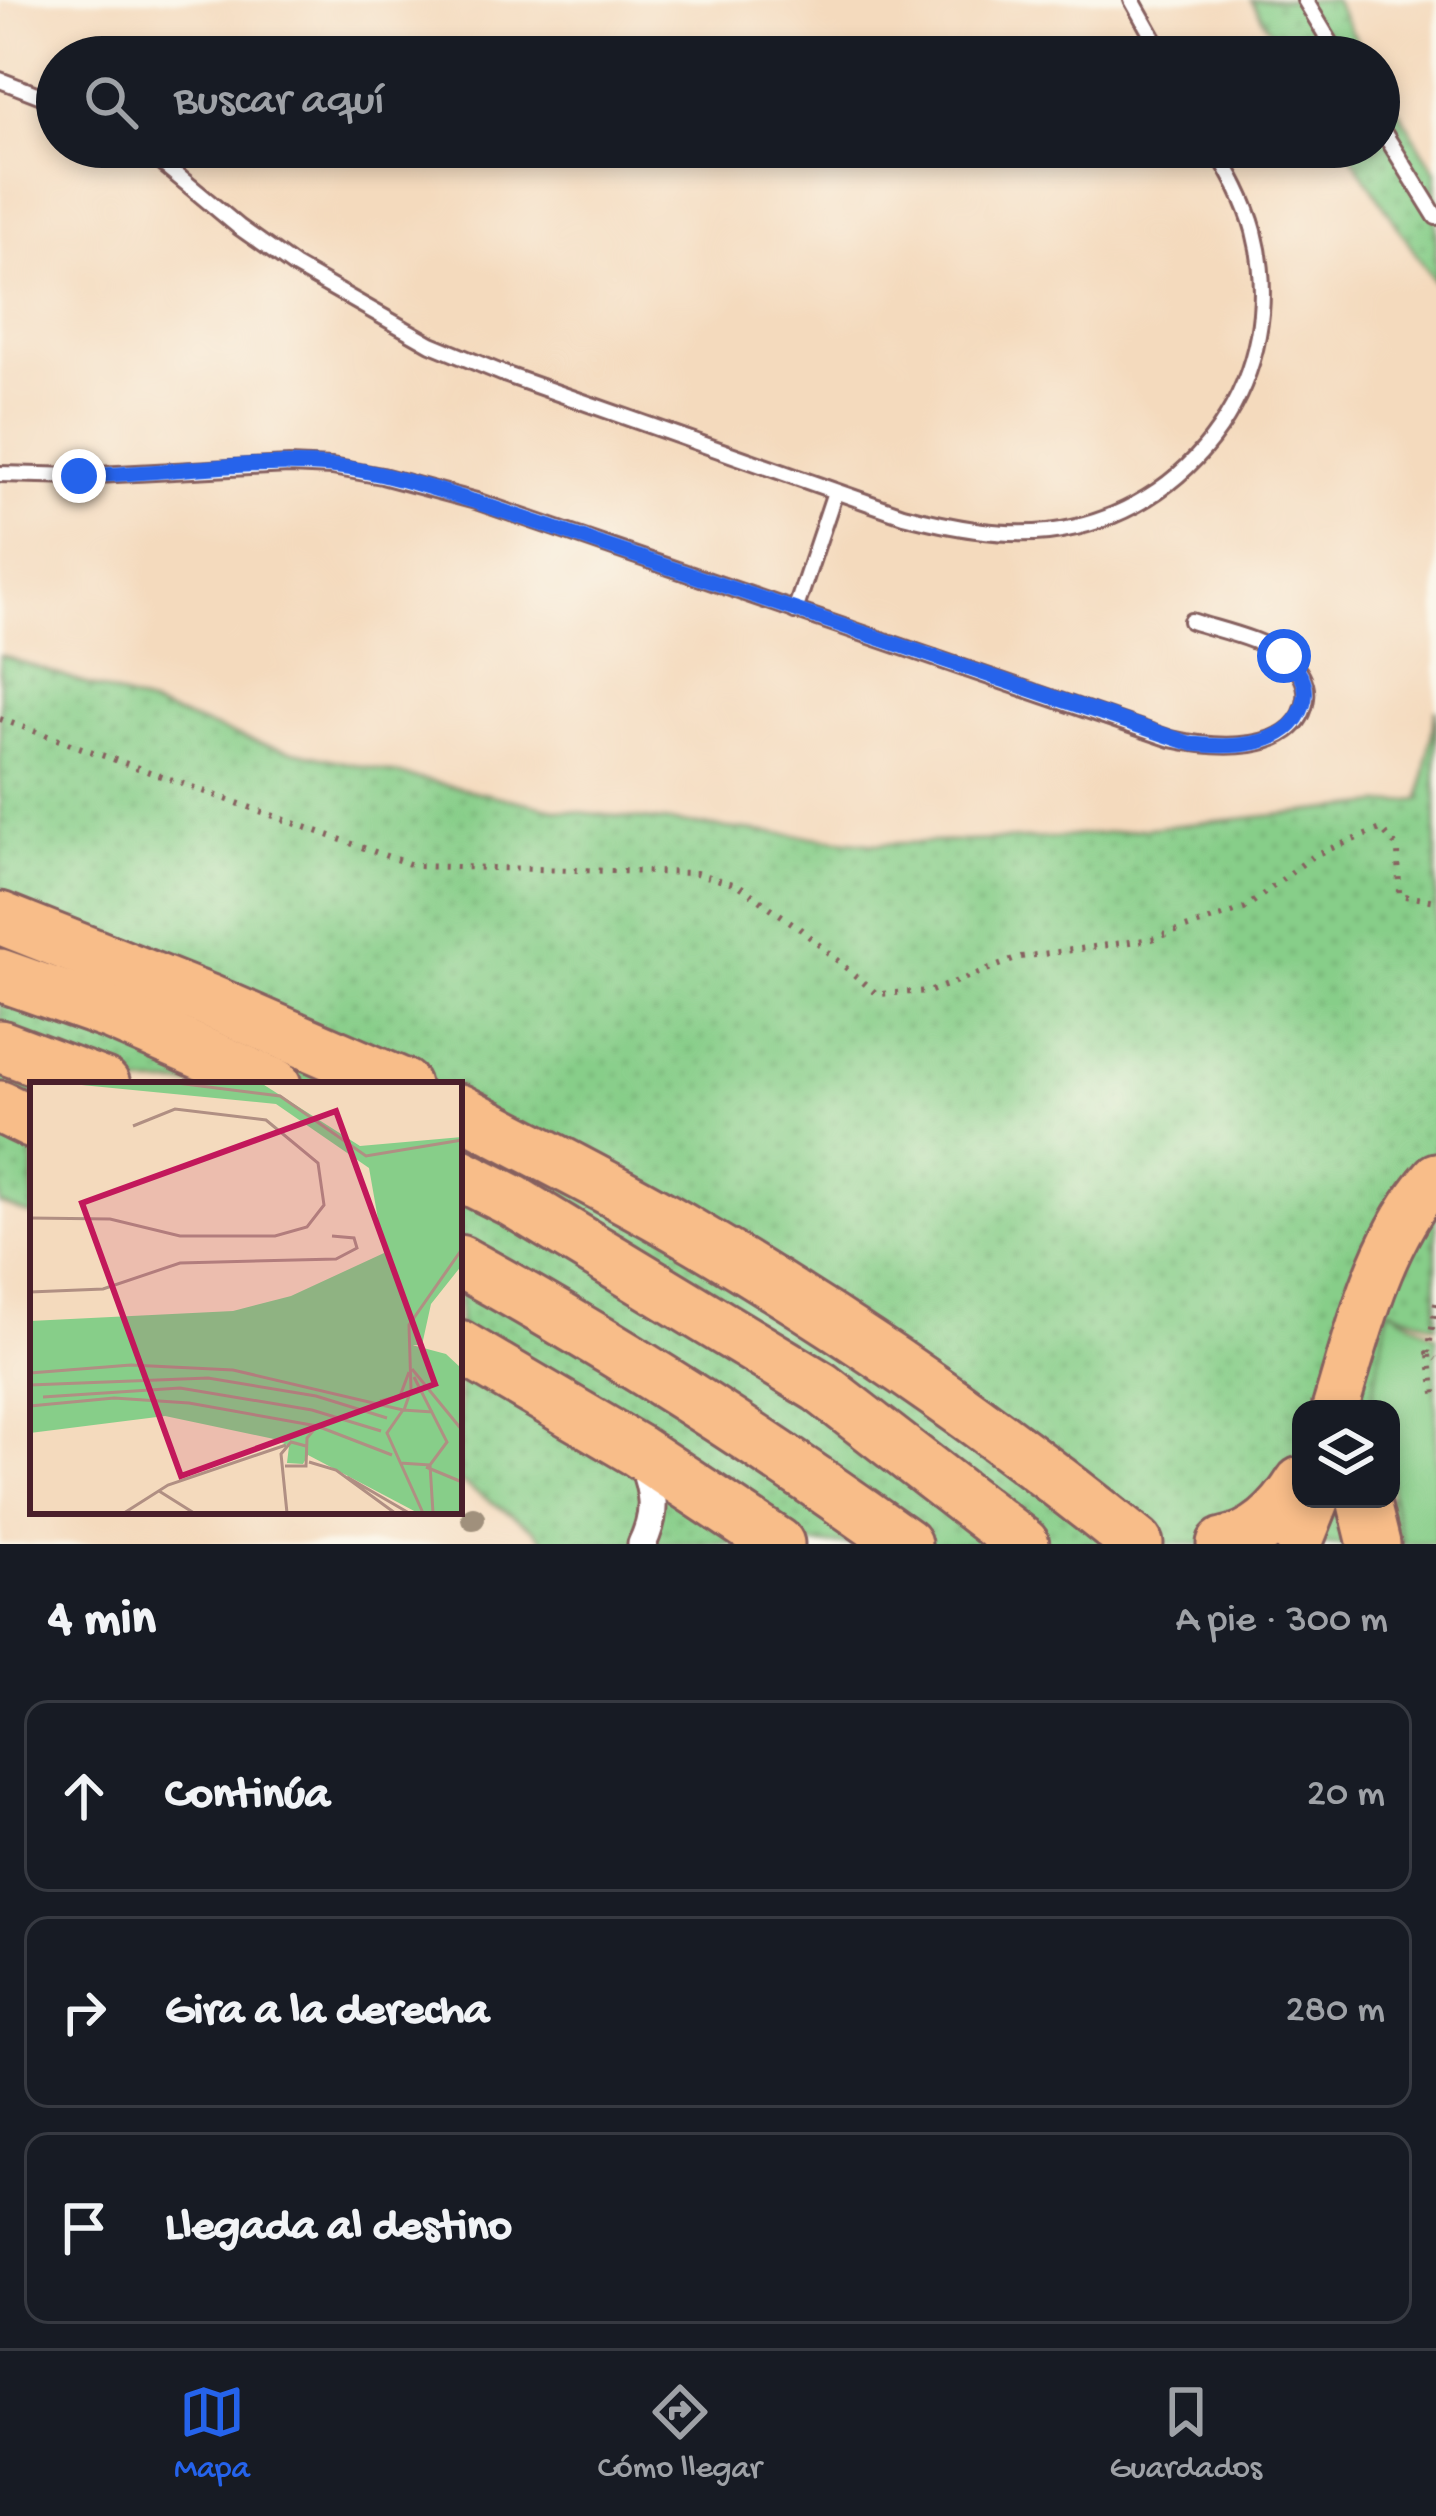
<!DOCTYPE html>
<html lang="es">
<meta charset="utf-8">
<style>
:root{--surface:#171b24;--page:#20242c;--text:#f1f3f6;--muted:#9ea1a6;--line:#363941;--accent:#2563eb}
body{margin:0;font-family:"Gochi Hand",sans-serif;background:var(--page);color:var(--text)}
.controls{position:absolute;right:36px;bottom:36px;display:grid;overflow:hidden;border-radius:24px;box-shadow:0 6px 18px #0003}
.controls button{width:108px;height:108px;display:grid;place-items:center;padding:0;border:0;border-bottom:3px solid var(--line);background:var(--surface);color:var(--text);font:60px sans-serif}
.stop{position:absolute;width:36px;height:36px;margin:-27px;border:9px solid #2563eb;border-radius:50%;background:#fff}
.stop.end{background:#2563eb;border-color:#fff;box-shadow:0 3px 12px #0008}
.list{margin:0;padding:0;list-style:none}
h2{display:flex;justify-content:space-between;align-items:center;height:156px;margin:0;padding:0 48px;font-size:51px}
h2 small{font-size:39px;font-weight:400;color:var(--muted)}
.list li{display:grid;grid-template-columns:78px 1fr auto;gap:36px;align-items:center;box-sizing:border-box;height:192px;margin:0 24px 24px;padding:0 24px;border:3px solid var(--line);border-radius:24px}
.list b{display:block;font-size:45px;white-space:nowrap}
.list em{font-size:39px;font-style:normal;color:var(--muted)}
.icon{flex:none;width:66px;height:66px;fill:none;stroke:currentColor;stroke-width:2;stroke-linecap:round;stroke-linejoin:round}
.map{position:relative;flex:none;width:1436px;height:1544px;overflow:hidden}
.search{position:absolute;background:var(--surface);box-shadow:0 6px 18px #0003;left:36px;right:36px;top:36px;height:132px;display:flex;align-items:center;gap:30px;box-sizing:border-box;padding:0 42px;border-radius:66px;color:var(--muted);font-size:45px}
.sheet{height:804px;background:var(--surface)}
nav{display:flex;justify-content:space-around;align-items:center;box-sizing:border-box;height:168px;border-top:3px solid var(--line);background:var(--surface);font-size:33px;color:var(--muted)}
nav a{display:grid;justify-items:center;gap:6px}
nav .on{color:var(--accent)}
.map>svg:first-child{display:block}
</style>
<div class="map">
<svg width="1436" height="1544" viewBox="0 0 1436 1544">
<defs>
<pattern id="grass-dots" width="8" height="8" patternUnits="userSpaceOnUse" patternTransform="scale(3)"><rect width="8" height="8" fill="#87ce89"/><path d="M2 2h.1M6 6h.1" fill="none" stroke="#76b076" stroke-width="1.8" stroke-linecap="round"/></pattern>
</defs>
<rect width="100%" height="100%" fill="#fbf7ec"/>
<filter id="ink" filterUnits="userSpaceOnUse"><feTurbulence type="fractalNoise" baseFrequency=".00833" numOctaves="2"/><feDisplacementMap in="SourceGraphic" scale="24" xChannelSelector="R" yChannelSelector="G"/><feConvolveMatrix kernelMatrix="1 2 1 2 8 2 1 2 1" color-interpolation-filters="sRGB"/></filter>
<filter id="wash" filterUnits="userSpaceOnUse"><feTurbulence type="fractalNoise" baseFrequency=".004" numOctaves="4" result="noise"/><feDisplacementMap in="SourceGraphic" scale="48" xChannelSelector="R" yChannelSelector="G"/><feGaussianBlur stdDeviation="2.7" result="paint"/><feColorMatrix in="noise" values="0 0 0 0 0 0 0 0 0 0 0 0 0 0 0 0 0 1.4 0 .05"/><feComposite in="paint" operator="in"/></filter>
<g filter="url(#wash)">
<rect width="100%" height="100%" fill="#f4dabd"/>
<g fill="url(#grass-dots)" stroke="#68765a" stroke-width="3">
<path d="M1251,0H1334L1366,57H1287Z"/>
<path d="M1379,78L1436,172V284L1345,147H1379Z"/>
<path d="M0,655L262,744L559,810L877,844L1055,838L1420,800L1436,709V1326L1389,1308L1370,1409H1301V1499H1391V1494L1403,1544H548L532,1528L459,1481V1085H33V1216L0,1204Z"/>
</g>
<path fill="#87ce89" stroke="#68765a" stroke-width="3" d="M1389,1308L1436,1336V1544H1403L1391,1494V1409H1370Z"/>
</g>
<g filter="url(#ink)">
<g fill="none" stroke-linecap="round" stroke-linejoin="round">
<g stroke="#86605e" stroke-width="20">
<g id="service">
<path d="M1132,0L1164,57"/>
<path d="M1305,0L1339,57"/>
<path d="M0,80L57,102"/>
<path d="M1379,125L1436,217"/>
<path d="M143,147L239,227L294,266L431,344L504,374L903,515C950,527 999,537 1048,532C1194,515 1291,373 1254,231C1246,201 1230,173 1215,147"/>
<path d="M0,474L79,476L289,465L332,467L382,476L476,501L1171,739C1211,748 1299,757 1306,698C1308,681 1298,668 1286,658C1260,638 1221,631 1191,621"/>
<path d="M795,611L835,492"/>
</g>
</g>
<g stroke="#86605e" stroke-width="33">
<path id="minor" d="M642,1544C657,1513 654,1493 642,1461"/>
</g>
<g stroke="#86605e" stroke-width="51">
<g id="primary">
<path d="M1335,1409C1360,1327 1379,1241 1436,1176"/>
<path d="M1299,1544L1317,1499"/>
</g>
</g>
<g stroke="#86605e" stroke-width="57">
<g id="motorway">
<path d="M0,918L207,1000L403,1085"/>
<path d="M0,975L114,1015L275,1085"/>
<path d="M0,1046L104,1085"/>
<path d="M0,1107L33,1123"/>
<path d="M459,1110C534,1150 612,1188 685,1231C844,1324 995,1428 1137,1544"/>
<path d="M459,1174L513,1201L820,1387L1023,1544"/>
<path d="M459,1261C614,1346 761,1441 905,1544"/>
<path d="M459,1346L638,1451L778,1544"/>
<path d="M1363,1499L1374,1544"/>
<path d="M1223,1544C1258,1538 1283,1512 1301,1483"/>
</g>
</g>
<g stroke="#86605e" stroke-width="6" stroke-dasharray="3 9" stroke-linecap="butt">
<path d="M0,719L415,866L696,873L740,886L799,928L877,994L931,991L1021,957L1152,939L1244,909L1314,855L1381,829L1398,848L1399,895L1436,901"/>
<path d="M1436,1303L1428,1353L1436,1359"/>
<path d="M1429,1355L1436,1399"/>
</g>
<use href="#service" stroke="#fff" stroke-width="14"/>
<use href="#minor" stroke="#fff" stroke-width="27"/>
<use href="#primary" stroke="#f8bd89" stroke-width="45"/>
<use href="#motorway" stroke="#f8bd89" stroke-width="51"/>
</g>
<circle fill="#a0907c" cx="473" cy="1518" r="12"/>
</g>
<g fill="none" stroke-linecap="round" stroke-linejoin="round" filter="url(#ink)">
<path stroke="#2563eb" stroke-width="15" d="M79,476C160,474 250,459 331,466C380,471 429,487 476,502L1192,744C1230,748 1288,749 1303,706C1311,684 1299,670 1284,656"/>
</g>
<g transform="translate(30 1082)">
<rect width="432" height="432" fill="#f4dabd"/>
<path d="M31,1H231L330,64L432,55V183L401,222L392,263H383L432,342V431H388L278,373L273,382L257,381L259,364L244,357L135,334L0,351V239L203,229L261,214L354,171L339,86L246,22Z" fill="#87ce89"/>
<path d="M382,263L416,272L432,287V342L385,282Z" fill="#87ce89"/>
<path fill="none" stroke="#b08f83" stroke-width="3" d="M147,1L250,14L336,74L432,58M0,136L80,137L150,154H245L277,145L294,123L288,81L236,38L145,27L103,44M0,210L73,207L150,181L306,177L327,166L324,156L302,154M382,287L432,348M0,291L101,283L203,288L373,328M0,303L178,296L286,314L357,336M13,315L150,306L282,328L351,349M350,319L370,314L379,290M0,324L84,316L159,321L287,344L362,373M374,328L381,308L379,243L432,167M279,380L306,388L365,431M370,381L400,383L417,360L384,295M400,383L403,431M255,384H276L277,356L287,344M396,385L432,400M317,395L379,431M129,409L164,431M94,431L138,403L256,363M257,431L251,372L261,360L276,364M393,431L357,351L373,328L403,330"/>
<path fill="#c2185b" fill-opacity="0.15" stroke="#c2185b" stroke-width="6" d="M306,29L405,302L151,394L52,121Z"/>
<rect width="432" height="432" fill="none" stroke="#4a1f2b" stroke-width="6"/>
</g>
</svg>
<div class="controls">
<button><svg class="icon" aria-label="layers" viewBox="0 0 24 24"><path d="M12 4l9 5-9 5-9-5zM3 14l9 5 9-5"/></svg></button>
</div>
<div class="stop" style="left:1284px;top:656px"></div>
<div class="stop end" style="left:79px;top:476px"></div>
<div class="search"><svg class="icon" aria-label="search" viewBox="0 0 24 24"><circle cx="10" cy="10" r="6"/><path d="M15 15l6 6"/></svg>Buscar aquí</div>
</div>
<section class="sheet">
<h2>4 min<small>A pie · 300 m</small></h2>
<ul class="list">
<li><svg class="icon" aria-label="ahead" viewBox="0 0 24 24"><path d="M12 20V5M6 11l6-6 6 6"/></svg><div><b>Continúa</b></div><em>20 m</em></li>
<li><svg class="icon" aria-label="right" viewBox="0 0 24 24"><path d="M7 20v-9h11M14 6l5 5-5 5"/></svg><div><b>Gira a la derecha</b></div><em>280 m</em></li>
<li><svg class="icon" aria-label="arrive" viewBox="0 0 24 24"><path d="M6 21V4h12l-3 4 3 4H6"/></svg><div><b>Llegada al destino</b></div></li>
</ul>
</section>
<nav>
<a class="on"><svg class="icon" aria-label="map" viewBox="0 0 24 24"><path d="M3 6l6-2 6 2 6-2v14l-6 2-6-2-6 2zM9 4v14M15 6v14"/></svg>Mapa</a>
<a><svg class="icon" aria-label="directions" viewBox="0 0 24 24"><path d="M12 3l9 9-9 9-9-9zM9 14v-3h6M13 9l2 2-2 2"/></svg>Cómo llegar</a>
<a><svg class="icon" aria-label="saved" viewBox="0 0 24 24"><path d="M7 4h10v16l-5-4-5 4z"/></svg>Guardados</a>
</nav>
